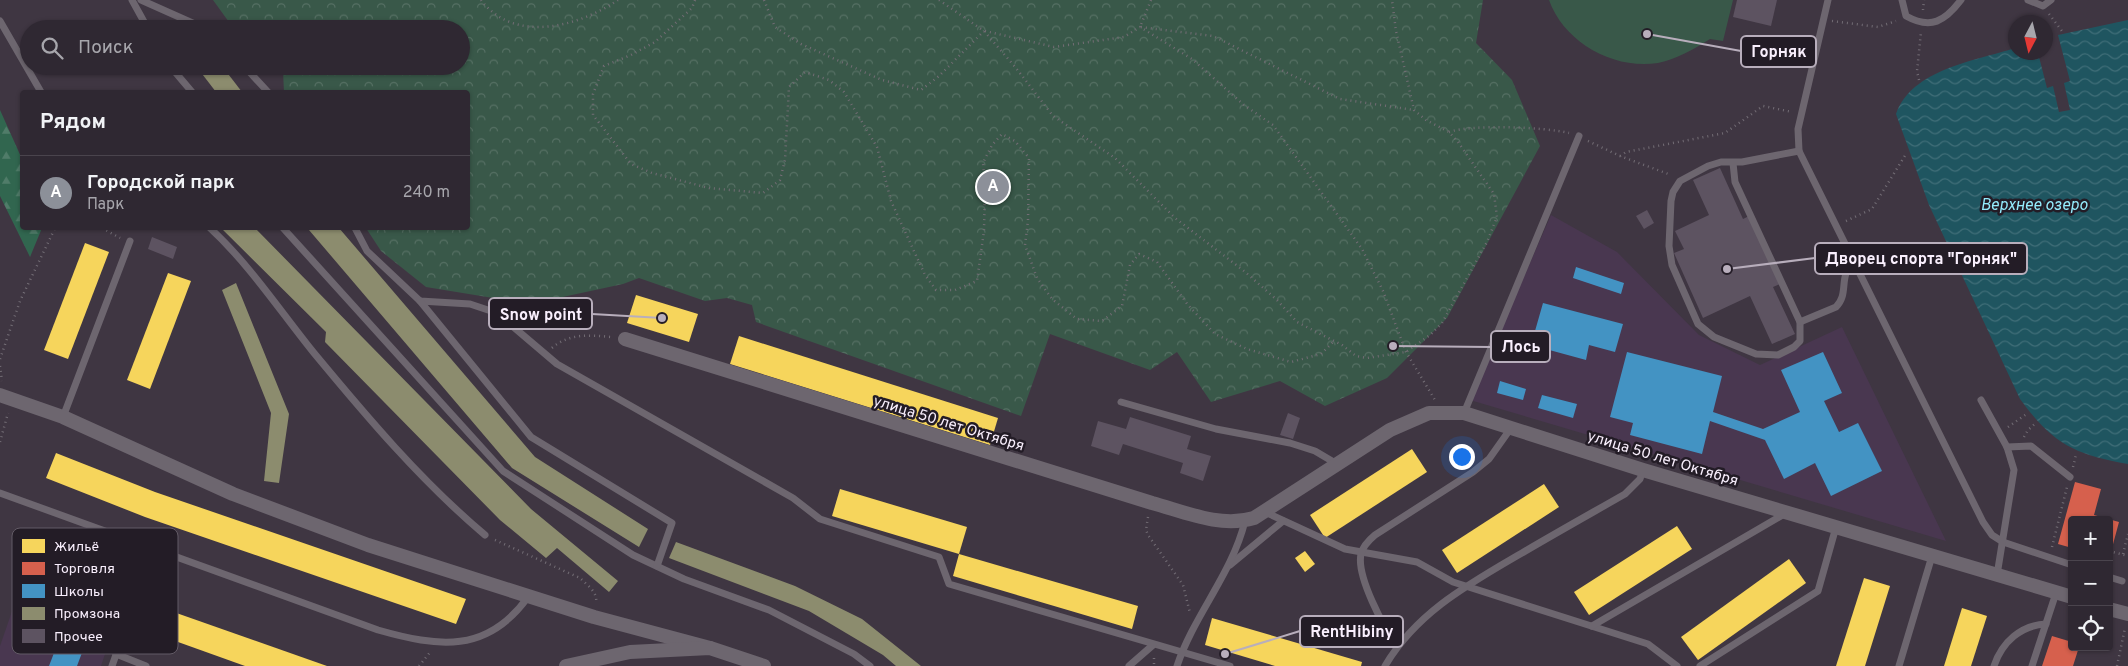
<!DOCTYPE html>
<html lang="ru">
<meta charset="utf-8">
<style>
:root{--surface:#2f2832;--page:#37303a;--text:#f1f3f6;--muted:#a7a6ac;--line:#4a444d;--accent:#8c9099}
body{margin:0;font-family:Overpass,sans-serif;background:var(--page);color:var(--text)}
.controls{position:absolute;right:15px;bottom:15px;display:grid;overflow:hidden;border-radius:5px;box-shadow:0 1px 4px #0004}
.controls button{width:45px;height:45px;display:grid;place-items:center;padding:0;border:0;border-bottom:1px solid var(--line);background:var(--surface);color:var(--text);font:25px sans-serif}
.compass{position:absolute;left:2008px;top:15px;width:45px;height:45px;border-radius:50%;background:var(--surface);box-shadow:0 1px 4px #0004;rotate:187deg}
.you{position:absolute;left:1461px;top:456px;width:18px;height:18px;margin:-12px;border:4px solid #fff;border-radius:50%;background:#1a73e8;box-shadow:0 0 0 8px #1a73e833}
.badge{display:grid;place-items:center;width:32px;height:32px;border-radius:50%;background:var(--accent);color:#fff;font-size:16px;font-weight:700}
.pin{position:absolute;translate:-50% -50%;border:2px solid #fff;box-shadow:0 1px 5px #0006}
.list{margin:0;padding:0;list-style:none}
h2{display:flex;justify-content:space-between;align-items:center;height:65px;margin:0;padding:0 20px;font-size:21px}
h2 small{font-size:16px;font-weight:400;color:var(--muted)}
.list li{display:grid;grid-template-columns:32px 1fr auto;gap:15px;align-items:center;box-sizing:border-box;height:75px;padding:0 20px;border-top:1px solid var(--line)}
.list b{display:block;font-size:19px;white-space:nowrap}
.list p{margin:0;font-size:16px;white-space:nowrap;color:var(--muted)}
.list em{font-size:16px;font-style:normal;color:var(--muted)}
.icon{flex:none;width:28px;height:28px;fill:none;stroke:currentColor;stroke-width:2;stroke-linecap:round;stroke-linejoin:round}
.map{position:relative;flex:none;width:2128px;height:666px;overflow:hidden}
.search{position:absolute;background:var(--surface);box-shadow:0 1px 4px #0004;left:20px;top:20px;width:450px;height:55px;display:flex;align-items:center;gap:12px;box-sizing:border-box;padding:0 18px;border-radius:28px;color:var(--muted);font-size:19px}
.panel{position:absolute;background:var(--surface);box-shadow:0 1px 4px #0004;left:20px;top:90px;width:450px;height:140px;border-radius:5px}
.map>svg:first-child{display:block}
</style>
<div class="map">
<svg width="2128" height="666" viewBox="0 0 2128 666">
<defs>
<pattern id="forest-firs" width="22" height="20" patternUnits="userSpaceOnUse" patternTransform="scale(1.25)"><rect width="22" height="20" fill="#31664f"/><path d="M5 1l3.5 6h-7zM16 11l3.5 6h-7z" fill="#507c69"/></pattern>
<pattern id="park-crowns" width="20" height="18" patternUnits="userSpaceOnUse" patternTransform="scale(1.25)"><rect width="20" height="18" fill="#395849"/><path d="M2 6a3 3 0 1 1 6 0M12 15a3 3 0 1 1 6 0" fill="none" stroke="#567064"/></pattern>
<pattern id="water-waves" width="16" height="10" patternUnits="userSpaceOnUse" patternTransform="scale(1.25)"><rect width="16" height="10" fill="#1f5560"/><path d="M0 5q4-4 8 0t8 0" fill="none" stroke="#406e78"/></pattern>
</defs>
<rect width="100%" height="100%" fill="#3f3642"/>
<g fill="#493750">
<path d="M1551,215L1617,252L1699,335L1760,365L1842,327L1946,541L1470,400Z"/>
<path d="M36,542L131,576L101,666H0V646Z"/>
</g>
<path fill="url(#forest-firs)" d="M0,110L22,159V228H42L30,257L0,196Z"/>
<path fill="url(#park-crowns)" d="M213,0H1483L1476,43L1512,80L1540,146L1447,318L1387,378L1325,406L1280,381L1211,402L1177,352L1150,370L1050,334L1021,416L756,322L752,305L727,298L705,301L639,278L623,284L530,304L426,287L381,251L366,228H468V92H284L283,71H264L260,66H461V29H234Z"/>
<path fill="#395849" d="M1549,0H1733L1723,41L1710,39C1694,49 1677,59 1658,63C1613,70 1564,42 1549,0Z"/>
<path fill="url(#water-waves)" d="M2128,20V464C2074,454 2053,444 2020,399L1929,205L1896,114C1912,69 1975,61 2015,48L2016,52L2038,53L2047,88L2053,86L2059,112L2070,110L2064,83L2070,81L2058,35Z"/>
<g fill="#f6d55c">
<path d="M85,243L109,252L68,359L44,350Z"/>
<path d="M168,273L191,281L150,389L127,380Z"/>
<path d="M636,295L698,314L689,342L627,323Z"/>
<path d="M739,336L998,418L990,445L730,364Z"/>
<path d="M1412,449L1427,472L1325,538L1310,515Z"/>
<path d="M56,453L155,492L466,599L456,624L145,517L46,478Z"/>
<path d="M1544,484L1559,507L1457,573L1442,550Z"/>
<path d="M840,489L967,527L959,554L832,516Z"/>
<path d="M1677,526L1692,549L1589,615L1574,592Z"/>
<path d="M1305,551L1315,564L1305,572L1295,558Z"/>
<path d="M959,554L1138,606L1132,629L953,576Z"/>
<path d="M1789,559L1806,583L1698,660L1681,637Z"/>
<path d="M1864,578L1890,586L1865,666H1836Z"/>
<path d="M148,603L327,666H245L139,628Z"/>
<path d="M1962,608L1987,616L1971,666H1944Z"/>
<path d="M1212,618L1362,662L1361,666H1275L1205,645Z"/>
</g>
<g fill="#d6604d">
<path d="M2075,482L2101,489L2094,515L2119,522L2112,548L2109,547V520H2072V548L2058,544Z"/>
<path d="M2052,636L2072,642V647H2079L2073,666H2042Z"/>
</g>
<g fill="#4393c3">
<path d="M1576,267L1624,283L1621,294L1573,278Z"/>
<path d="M1543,303L1623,324L1615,352L1589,345L1586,360L1531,345Z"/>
<path d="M1627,352L1722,376L1713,412L1763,429L1800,412L1781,370L1823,352L1842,393L1824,401L1839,432L1858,423L1882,471L1831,496L1815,463L1784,479L1765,440L1710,421L1702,454L1630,435L1633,423L1610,417Z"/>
<path d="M1500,381L1526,389L1523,400L1497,393Z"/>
<path d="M1542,395L1577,404L1573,418L1538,408Z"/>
<path d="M83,577L107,586L77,666H49Z"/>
</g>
<g fill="#8c8c6e">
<path d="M196,66H222L242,92H216Z"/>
<path d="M221,228H255L531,509L618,581L609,592L557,548L546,558L500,520L325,342L326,332Z"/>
<path d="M311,228H339L535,457L648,529L639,547L512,468L309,230Z"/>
<path d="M236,283L289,414L279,483L264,481L271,413L222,290Z"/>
<path d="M676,542L795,586L862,619L921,666H896L883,655L809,611L669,558Z"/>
</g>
<g fill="#5d5361">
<path d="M1737,0H1777L1771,26L1733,17Z"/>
<path d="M1720,168L1743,219L1749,216L1780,284L1773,287L1795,334L1772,344L1750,296L1703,318L1674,253L1684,249L1675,231L1709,215L1693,180Z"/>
<path d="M1647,210L1654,223L1644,229L1636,216Z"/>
<path d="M152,237L177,247L173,259L148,249Z"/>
<path d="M1288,413L1300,418L1293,439L1280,435Z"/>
<path d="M1130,417L1191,436L1187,449L1211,456L1203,481L1180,473L1183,463L1123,444L1119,455L1091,446L1098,421L1126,429Z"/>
</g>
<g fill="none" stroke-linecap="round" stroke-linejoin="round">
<g stroke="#736d75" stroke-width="2.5" stroke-dasharray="1 4" stroke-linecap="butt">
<path d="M481,0C514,44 578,27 618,0"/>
<path d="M695,0L692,8L655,42L631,55L604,66L593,94V115L631,164L652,173L709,188L763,193L780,180L785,160L789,87L805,72L829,80L844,92L877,147L891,201L925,275L936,290H955L977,281L984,231L985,186L983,163L992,145L1002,134L1015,141L1029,158L1028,221L1025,245L1037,278L1052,299L1077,319L1102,321L1122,306L1130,265L1139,254L1157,262L1188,305L1215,334L1247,349L1291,362L1321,354L1334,341"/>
<path d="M764,0L775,27L801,44L882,80L921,90L939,76L984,31"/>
<path d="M939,0L984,31L1016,68L1053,116L1115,158L1175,218L1244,271L1277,300L1297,322L1342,345L1356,356L1367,358L1406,352L1430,335L1442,323L1487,242L1497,217L1494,194L1458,142L1449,132L1426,120L1414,110L1396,31L1392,0"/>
<path d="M1151,0L1140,27L1213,36L1340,99L1414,110"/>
<path d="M1923,10L1924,0"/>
<path d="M2049,14L2062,31"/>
<path d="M1832,21L1878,27L1896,21"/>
<path d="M985,31L1054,47L1124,37L1140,27L1192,59L1244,105L1273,125L1362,249L1383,291L1406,352L1435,400"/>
<path d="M1919,80L1917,71L1921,32"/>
<path d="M1449,132C1472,124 1544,127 1569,133"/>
<path d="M1588,141L1620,156L1671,175"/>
<path d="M1620,156L1626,152L1725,133L1763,106L1792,112"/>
<path d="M1846,221L1872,209L1906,154"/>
<path d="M102,228L120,238"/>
<path d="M552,348C569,333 590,335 611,337"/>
<path d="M0,359L20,301L55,228"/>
<path d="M0,366L2,381"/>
<path d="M2008,427L2028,413"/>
<path d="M2024,437L2028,430L2036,423"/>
<path d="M0,442L8,413"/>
<path d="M2073,467L2076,455"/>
<path d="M1148,517L1146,530L1148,535L1183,585L1190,613"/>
<path d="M495,540L580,578C587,585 598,592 596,603"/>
<path d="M2052,547L2067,487"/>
<path d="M2109,551L2128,556"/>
<path d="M2123,554L2128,534"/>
<path d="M1154,658V666"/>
<path d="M419,666L431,651"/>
<path d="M2117,666L2125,628"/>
</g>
<g stroke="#6d666f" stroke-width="7">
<path d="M132,0L148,29"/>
<path d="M141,0L206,29"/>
<path d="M1828,0L1798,129L1799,151L1983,522L1992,535L2003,542L2072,565"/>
<path d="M1902,0L1906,16C1931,30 1945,21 1961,0"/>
<path d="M2028,0L2043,6L2051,0"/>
<path d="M0,21L41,92"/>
<path d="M170,66L192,92"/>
<path d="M244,66L268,92"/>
<path d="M1733,163L1735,182L1800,322V341L1794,347L1778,355L1756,354L1714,337L1698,324L1672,265L1669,246L1671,201L1673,192L1680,181L1708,166L1721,162H1742L1799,151"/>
<path d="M210,228C250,265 280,311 314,353C367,417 421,481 485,535"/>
<path d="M283,228L503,471L633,555L684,579L769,610L854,654L870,666"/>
<path d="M355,228L367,251L420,301L470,304L497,313L557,364L793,498L820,519L939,557L949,584L1230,666"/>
<path d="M420,301L531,437L672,523L657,566"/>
<path d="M1800,322L1836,307C1850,293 1837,276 1855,260"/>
<path d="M1981,400L2007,447L2014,470L1997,575"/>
<path d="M1121,402L1216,429L1290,443L1315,451L1337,464"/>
<path d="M1464,413L1579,136"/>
<path d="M63,417L130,241"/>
<path d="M2007,447L2031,446L2070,477"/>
<path d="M0,493L378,630C438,647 487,654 528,597"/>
<path d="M1265,512L1345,549L1417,562L1453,582L1648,644L1677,666"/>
<path d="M1230,565L1283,521"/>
<path d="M2109,577L2122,581"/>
<path d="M1592,626L1786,513"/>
<path d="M1397,646C1384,628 1356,576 1361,554C1363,546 1369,540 1375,535L1473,472L1489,459L1511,428"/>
<path d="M116,654L146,666"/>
<path d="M112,666L154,548"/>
<path d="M1129,666L1153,645"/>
<path d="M1177,666C1194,615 1232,574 1245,521"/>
<path d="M1385,666C1417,612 1469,584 1522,553C1556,533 1590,514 1625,494L1640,479L1643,470"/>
<path d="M1700,666L1818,591L1836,527"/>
<path d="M1899,666L1932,556"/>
<path d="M1994,666C2002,642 2021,625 2046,624"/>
<path d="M2032,666L2056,593"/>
</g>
<g stroke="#6d666f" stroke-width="14">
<path d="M625,339L1152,503C1185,512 1220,528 1254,518L1390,430L1429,413H1464L1643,470L2072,597"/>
<path d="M0,395L63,417L233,494L368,545L594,617L710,648"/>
<path d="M2109,609L2128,614"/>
<path d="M566,666L630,652L710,648L764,666"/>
</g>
</g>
<g text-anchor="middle" stroke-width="5" stroke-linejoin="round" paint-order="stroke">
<g font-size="15" fill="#f9effd" stroke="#231c26">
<text transform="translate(949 423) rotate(17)" y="5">улица 50 лет Октября</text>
<text transform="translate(1663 458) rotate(17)" y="5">улица 50 лет Октября</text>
</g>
<g font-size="16" font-style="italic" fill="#94ebfc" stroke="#231c26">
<text x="2034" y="210">Верхнее озеро</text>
</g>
</g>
<rect x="12" y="528" width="166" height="126" rx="8" fill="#231c26" stroke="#635b66" stroke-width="1"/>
<rect x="22" y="539" width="23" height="14" fill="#f6d55c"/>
<rect x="22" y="562" width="23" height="13" fill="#d6604d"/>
<rect x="22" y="584" width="23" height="14" fill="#4393c3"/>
<rect x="22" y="607" width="23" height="13" fill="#8c8c6e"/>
<rect x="22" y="629" width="23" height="14" fill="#5d5361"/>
<g font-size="14" fill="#f9effd">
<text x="54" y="551">Жильё</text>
<text x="54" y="573">Торговля</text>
<text x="54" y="596">Школы</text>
<text x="54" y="618">Промзона</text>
<text x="54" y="641">Прочее</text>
</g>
<path fill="none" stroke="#b8aebc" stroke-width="2" d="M1647 34L1741 51M1727 269L1815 258M662 318L592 314M1393 346L1491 347M1225 654L1300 631"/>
<g fill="#b8aebc" stroke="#231c26" stroke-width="2">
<circle cx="1647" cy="34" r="5"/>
<circle cx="1727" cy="269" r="5"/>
<circle cx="662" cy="318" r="5"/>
<circle cx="1393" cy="346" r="5"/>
<circle cx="1225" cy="654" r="5"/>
</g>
<g fill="#231c26" stroke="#b8aebc" stroke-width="2">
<rect x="1741" y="36" width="75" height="31" rx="5"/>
<rect x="1815" y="243" width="212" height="31" rx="5"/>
<rect x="489" y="298" width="103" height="31" rx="5"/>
<rect x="1491" y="331" width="59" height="31" rx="5"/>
<rect x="1300" y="616" width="103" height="31" rx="5"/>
</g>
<g font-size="16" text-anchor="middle" font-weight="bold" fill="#f9effd">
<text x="1779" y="57">Горняк</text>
<text x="1921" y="264">Дворец спорта "Горняк"</text>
<text x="541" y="320">Snow point</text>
<text x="1521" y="352">Лось</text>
<text x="1352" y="637">RentHibiny</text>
</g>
</svg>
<div class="controls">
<button>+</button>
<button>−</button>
<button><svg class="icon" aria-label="locate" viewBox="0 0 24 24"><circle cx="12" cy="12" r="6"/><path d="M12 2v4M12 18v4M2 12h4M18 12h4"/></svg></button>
</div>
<svg class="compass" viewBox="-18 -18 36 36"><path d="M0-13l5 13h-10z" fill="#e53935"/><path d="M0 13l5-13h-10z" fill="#a7a6ac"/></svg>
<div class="you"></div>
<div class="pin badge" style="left:993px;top:187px">A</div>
<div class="search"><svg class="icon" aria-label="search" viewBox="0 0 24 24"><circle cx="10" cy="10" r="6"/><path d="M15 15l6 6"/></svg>Поиск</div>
<section class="panel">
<h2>Рядом<small></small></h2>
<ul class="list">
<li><span class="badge">A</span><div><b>Городской парк</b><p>Парк</p></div><em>240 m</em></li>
</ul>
</section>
</div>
